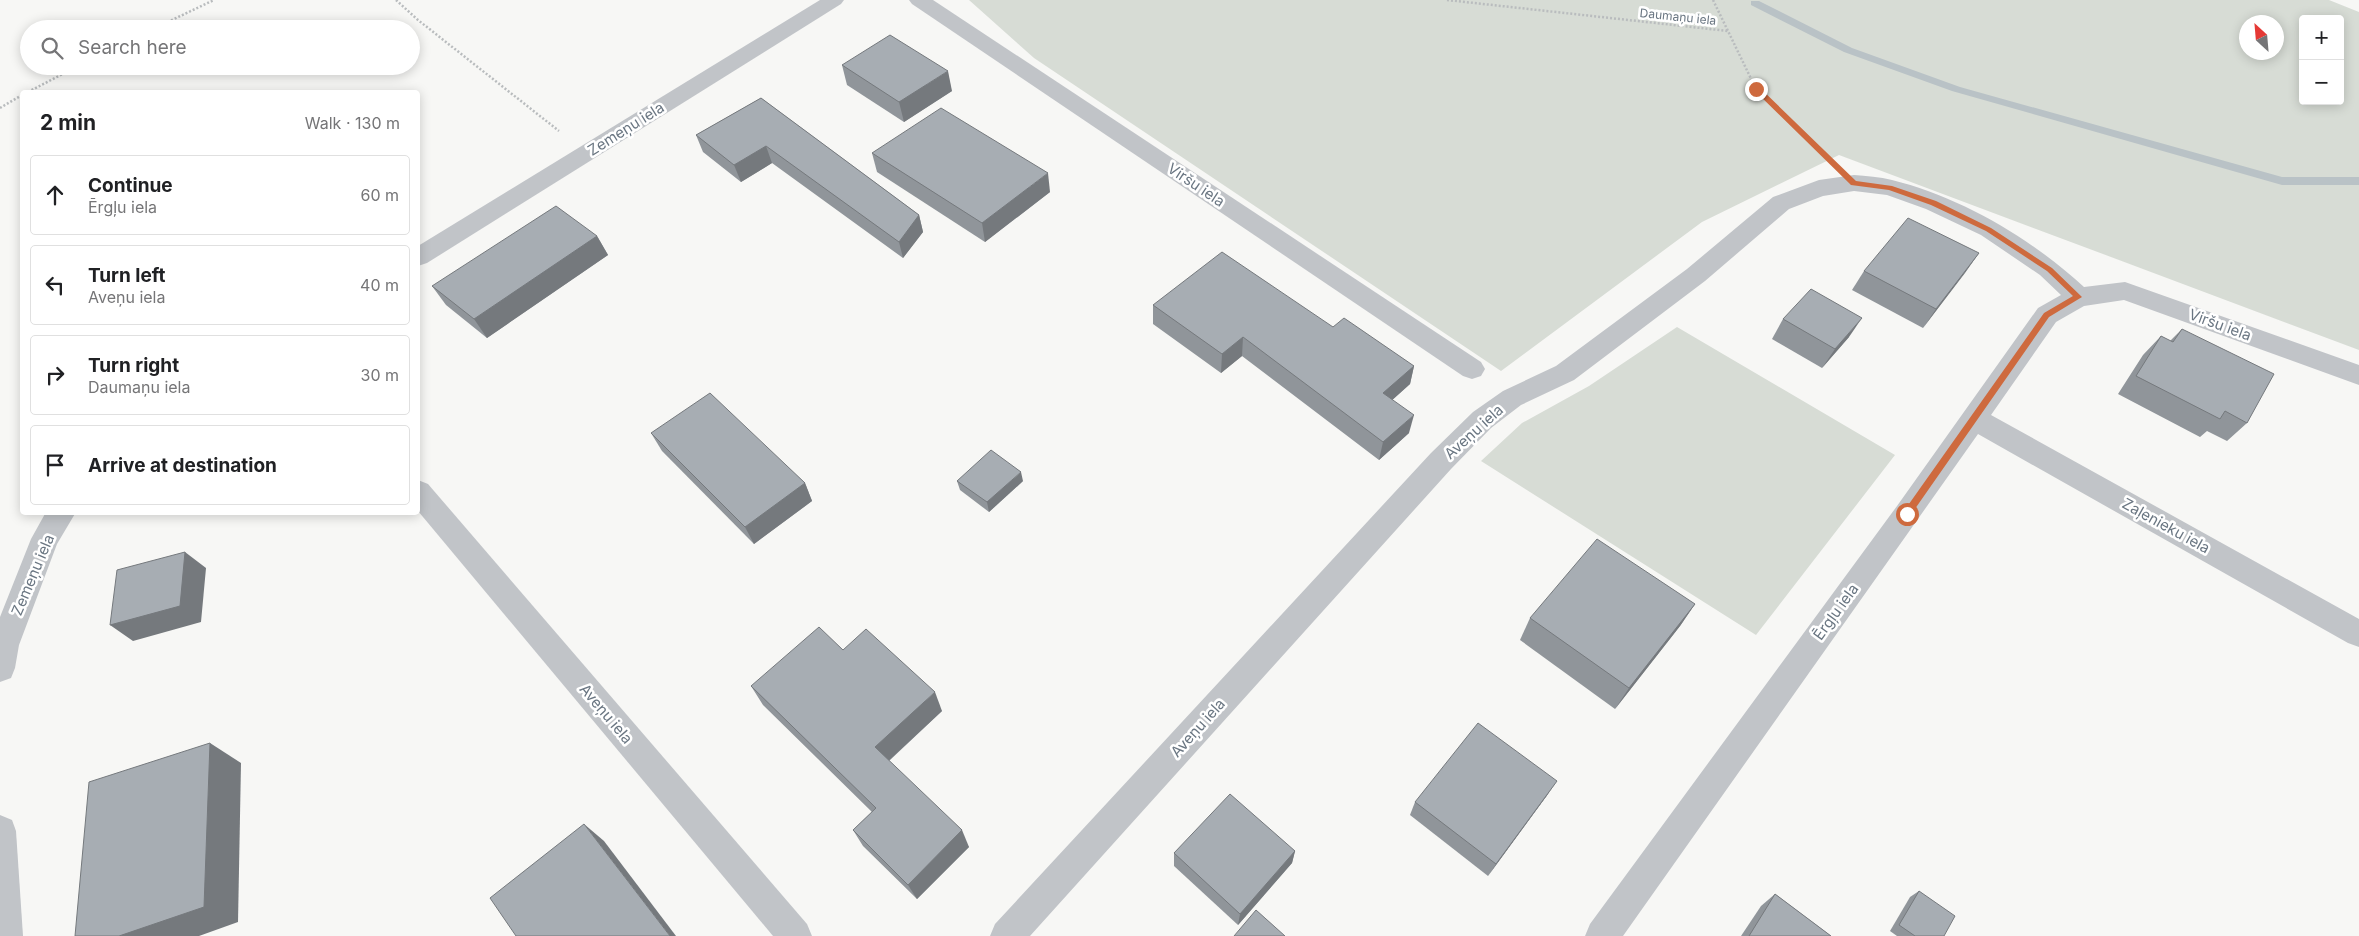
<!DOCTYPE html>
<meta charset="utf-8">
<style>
:root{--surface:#fff;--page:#f6f6f6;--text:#202124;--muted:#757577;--line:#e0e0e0}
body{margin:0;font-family:Inter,sans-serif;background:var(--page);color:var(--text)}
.controls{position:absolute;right:15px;top:15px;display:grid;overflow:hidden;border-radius:5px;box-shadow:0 2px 12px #0003}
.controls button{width:45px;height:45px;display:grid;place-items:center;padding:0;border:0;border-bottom:1px solid var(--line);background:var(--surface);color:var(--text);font:25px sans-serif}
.compass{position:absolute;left:2239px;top:15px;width:45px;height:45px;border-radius:50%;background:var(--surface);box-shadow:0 2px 12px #0003;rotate:334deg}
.stop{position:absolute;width:15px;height:15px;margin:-11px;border:4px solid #ce6a3e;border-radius:50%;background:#fff}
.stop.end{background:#ce6a3e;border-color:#fff;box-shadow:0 1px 5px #0008}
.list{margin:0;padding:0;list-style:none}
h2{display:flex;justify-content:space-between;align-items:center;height:65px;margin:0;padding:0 20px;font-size:21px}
h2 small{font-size:16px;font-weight:400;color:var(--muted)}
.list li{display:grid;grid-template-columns:32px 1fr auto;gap:15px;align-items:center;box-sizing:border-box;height:80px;margin:0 10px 10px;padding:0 10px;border:1px solid var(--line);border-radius:5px}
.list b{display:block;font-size:19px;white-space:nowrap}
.list p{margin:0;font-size:16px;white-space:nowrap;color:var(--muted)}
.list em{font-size:16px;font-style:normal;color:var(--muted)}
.icon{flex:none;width:28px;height:28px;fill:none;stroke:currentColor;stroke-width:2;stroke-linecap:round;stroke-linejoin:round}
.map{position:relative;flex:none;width:2359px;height:936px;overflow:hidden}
.search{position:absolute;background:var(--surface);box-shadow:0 2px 12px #0003;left:20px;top:20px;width:400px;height:55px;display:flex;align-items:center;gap:12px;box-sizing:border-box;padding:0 18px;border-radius:28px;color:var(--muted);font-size:19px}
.panel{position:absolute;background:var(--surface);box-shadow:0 2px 12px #0003;left:20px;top:90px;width:400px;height:425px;border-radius:5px}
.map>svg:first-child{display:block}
</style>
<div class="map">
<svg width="2359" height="936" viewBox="0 0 2359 936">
<rect width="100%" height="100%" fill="#f7f7f5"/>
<g fill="#d7dcd5" fill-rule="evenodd">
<path d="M969,0H2329L2359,12V350L1839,155L1702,222L1501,371L1034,58ZM2303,19H2340V101H2303ZM2276,22V52H2246V22Z"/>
<path d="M1677,327L1895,455L1756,635L1481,461L1522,423L1589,386Z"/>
</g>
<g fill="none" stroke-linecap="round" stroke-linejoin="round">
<path fill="#b9c2c6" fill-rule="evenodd" d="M1751,1H1759L1852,48L1960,87L2282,177H2359V185H2282L1952,91L1844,52L1751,5Z"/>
<g stroke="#b9bcbe" stroke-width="2.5" stroke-dasharray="2 2" stroke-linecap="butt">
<path d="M396,0L418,20L559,131"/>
<path d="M1447,0L1728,31"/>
<path d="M1713,0L1756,89L1823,153"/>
<path d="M153,29L214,0"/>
<path d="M28,92L78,66"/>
<path d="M0,108L22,95"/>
</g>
<g fill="#c1c4c8" fill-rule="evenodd">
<path d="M820,0H844L841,4L427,263L418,266V246Z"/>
<path d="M909,0H933L1481,362L1485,369L1481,376L1472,379L1463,376L912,4Z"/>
<path d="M1854,175C1866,176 1880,177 1892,180C1961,197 2032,239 2084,287L2125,282L2359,365V385L2124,300L2084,306L2056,322L1991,415L2359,619V647L2348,643L1978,434L1623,936H1585L1590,924L1897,506L2038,308L2061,295L2040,275L1981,235L1926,209L1887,195L1854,191L1823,196L1789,209L1705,281L1574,380L1521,405L1491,428L1451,469L1030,936H990L995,924L1431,453L1473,412L1503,391L1556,366L1687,269L1773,197L1819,180Z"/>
<path d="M418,480L428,484L807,924L812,936H773L418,511Z"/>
<path d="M46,512H76L57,544L19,645L15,668L11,678L0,682V617L31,539Z"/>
<path d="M0,815L12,820L16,831L23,936H0Z"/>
</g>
</g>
<g fill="#90959a">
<path d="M842,65L952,91L904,122L847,85Z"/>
<path d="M761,98L919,215L923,232L903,258L772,163L741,182L703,152L696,135Z"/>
<path d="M872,153L1050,192L985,242L877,172Z"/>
<path d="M597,236L608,255L487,338L446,305L432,286Z"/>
<path d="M1979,253L1923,328L1852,290L1864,271Z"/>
<path d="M1153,305L1333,327L1414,366L1410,384L1392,400L1409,433L1379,460L1242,356L1221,373L1153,324Z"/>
<path d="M1783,319L1849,337L1822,368L1772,339Z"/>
<path d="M2182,329L2247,423L2227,441L2207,431L2200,437L2118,394L2143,355L2161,336L2170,341Z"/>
<path d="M651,433L805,483L812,501L754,544L662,451Z"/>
<path d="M957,481H1023L989,512L960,490Z"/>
<path d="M1695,604L1680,626L1615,709L1520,640L1530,618Z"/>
<path d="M843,650L942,711L889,761L969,847L917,899L863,846L853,830L872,812L763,705L751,686Z"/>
<path d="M1548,794L1488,876L1410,815L1415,802Z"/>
<path d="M1295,851L1292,863L1238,925L1174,866V853Z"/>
<path d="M1919,891L1944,936H1897L1890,931L1910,897Z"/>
<path d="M1775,894L1831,936H1741L1761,906Z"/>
</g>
<g fill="#75797d">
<path d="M948,71L952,91L904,122L899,102Z"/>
<path d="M766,146L772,163L741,182L734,165Z"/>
<path d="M1048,173L1050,192L985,242L982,223Z"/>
<path d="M919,215L923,232L903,258L899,242Z"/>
<path d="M597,236L608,255L487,338L474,319Z"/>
<path d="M1979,253L1965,273L1923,328L1936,309Z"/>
<path d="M1862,318L1849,337L1822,368L1835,349Z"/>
<path d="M1243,337L1242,356L1221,373L1222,354Z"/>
<path d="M1414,366L1410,384L1379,412L1383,393Z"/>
<path d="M1414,415L1409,433L1379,460L1383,442Z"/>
<path d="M1021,472L1023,481L989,512L987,502Z"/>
<path d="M805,483L812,501L754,544L745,527Z"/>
<path d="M185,552L206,568L201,622L133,641L110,625Z"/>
<path d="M1695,604L1680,626L1615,709L1629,688Z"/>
<path d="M935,692L942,711L884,765L875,747Z"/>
<path d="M210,743L241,763L238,922L199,936H119Z"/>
<path d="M1557,781L1548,794L1488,876L1496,864Z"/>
<path d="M584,824L604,841L676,936H670Z"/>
<path d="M962,830L969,847L917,899L908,885Z"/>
<path d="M1295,851L1292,863L1238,925L1240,914Z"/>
</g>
<g fill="#a7adb3" stroke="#75797d">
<path d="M890,35L948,71L899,102L842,65Z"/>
<path d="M761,98L919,215L899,242L766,146L734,165L696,135Z"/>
<path d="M941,108L1048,173L982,223L872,153Z"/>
<path d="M556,206L597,236L474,319L432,286Z"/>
<path d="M1908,218L1979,253L1936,309L1864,271Z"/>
<path d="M1222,252L1333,327L1344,318L1414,366L1383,393L1414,415L1383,442L1243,337L1222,354L1153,305Z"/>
<path d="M1811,289L1862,318L1835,349L1783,319Z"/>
<path d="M2182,329L2274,374L2247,423L2225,411L2220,419L2136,376L2161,336L2173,342Z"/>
<path d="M710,393L805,483L745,527L651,433Z"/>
<path d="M991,450L1021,472L987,502L957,481Z"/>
<path d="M1597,539L1695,604L1629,688L1530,618Z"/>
<path d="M185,552L180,606L110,625L117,570Z"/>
<path d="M819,627L843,650L866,629L935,692L875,747L962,830L908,885L853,830L876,808L751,686Z"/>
<path d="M1478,723L1557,781L1496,864L1415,802Z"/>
<path d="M210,743L204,907L119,936H75L89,782Z"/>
<path d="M1230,794L1295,851L1240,914L1174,853Z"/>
<path d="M584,824L670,936H516L490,898Z"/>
<path d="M1919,891L1955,916L1944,936H1915L1899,925Z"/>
<path d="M1775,894L1831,936H1749Z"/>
<path d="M1256,910L1285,936H1234Z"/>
</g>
<path fill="#ce6a3e" d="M1754,87H1759L1856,181L1892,186L1936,201L1991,228L2052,268L2082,297L2049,317L1910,516H1904V511L2044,313L2073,296L2047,271L1986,231L1931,205L1889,190L1851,185L1754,90Z"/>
<g text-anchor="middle" stroke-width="5" stroke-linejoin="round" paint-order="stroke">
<g font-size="12" fill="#6a7682" stroke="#fff">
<text transform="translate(1678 17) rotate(6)" y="4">Daumaņu iela</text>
</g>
<g font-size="15" fill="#6a7682" stroke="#fff">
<text transform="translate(626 129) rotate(-32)" y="5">Zemeņu iela</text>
<text transform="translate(1196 185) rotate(34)" y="5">Viršu iela</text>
<text transform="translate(2220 325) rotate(20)" y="5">Viršu iela</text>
<text transform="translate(1474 432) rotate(-42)" y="5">Aveņu iela</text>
<text transform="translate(2166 526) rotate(29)" y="5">Zaļenieku iela</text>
<text transform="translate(33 575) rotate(-67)" y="5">Zemeņu iela</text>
<text transform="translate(1836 612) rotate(-54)" y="5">Ērgļu iela</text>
<text transform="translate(606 714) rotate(50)" y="5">Aveņu iela</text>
<text transform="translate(1198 728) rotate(-48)" y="5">Aveņu iela</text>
</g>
</g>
</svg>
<div class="controls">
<button>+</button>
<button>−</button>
</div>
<svg class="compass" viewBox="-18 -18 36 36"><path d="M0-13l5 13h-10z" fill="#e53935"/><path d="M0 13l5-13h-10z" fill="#757577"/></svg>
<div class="stop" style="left:1907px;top:514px"></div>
<div class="stop end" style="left:1756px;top:89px"></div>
<div class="search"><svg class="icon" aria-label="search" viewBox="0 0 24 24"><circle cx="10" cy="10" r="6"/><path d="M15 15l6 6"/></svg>Search here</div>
<section class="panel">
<h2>2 min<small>Walk · 130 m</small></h2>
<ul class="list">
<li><svg class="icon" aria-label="ahead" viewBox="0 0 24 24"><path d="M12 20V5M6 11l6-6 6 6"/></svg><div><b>Continue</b><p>Ērgļu iela</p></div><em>60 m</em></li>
<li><svg class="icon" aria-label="left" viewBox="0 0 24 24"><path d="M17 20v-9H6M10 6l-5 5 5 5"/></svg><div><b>Turn left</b><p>Aveņu iela</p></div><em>40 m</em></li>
<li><svg class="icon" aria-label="right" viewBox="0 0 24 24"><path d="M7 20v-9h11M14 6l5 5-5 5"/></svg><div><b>Turn right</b><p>Daumaņu iela</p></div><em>30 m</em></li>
<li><svg class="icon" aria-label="arrive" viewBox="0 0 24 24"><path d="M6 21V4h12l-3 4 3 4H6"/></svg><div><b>Arrive at destination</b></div></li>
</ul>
</section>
</div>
